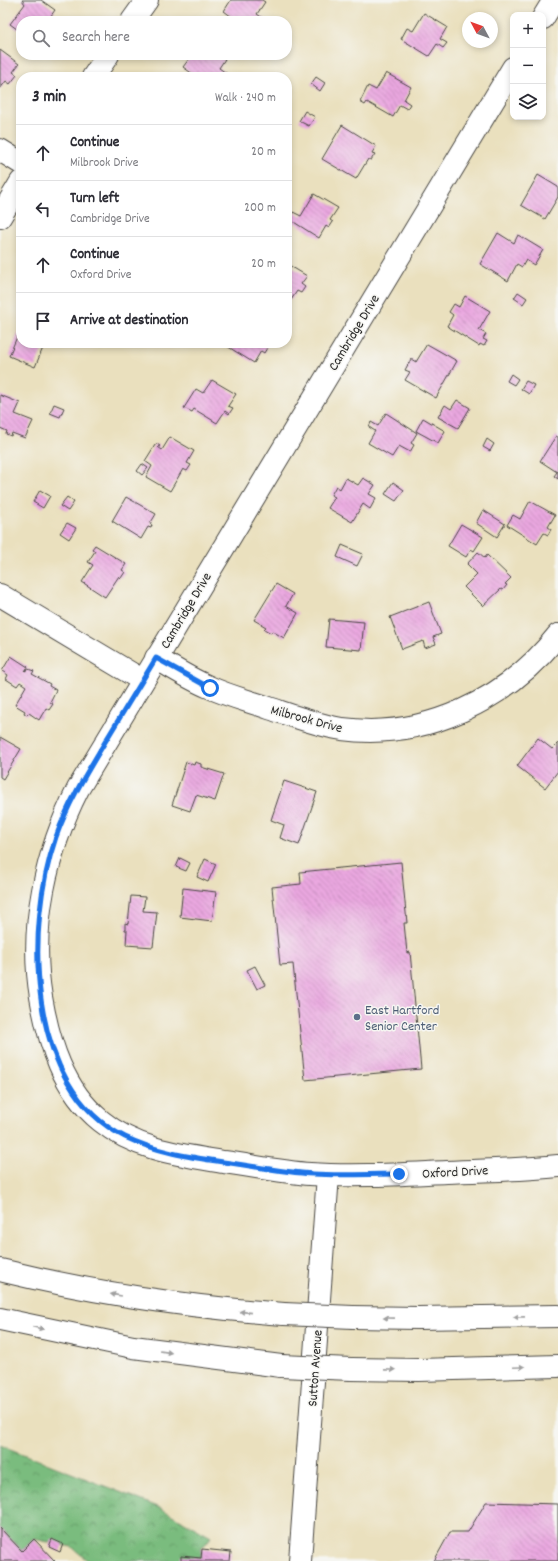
<!DOCTYPE html>
<meta charset="utf-8">
<style>
:root{--surface:#fff;--page:#f2f2f3;--text:#2b2b33;--muted:#7c7c81;--line:#e1e1e2}
body{margin:0;font-family:Dekko,sans-serif;background:var(--page);color:var(--text)}
.controls{position:absolute;right:12px;top:12px;display:grid;overflow:hidden;border-radius:8px;box-shadow:0 2px 6px #0003}
.controls button{width:36px;height:36px;display:grid;place-items:center;padding:0;border:0;border-bottom:1px solid var(--line);background:var(--surface);color:var(--text);font:20px sans-serif}
.compass{position:absolute;left:462px;top:12px;width:36px;height:36px;border-radius:50%;background:var(--surface);box-shadow:0 2px 6px #0003;rotate:311deg}
.stop{position:absolute;width:12px;height:12px;margin:-9px;border:3px solid #1a73e8;border-radius:50%;background:#fff}
.stop.end{background:#1a73e8;border-color:#fff;box-shadow:0 1px 4px #0008}
.list{margin:0;padding:0;list-style:none}
h2{display:flex;justify-content:space-between;align-items:center;height:52px;margin:0;padding:0 16px;font-size:17px}
h2 small{font-size:13px;font-weight:400;color:var(--muted)}
.list li{display:grid;grid-template-columns:26px 1fr auto;gap:12px;align-items:center;box-sizing:border-box;height:56px;padding:0 16px;border-top:1px solid var(--line)}
.list b{display:block;font-size:15px;white-space:nowrap}
.list p{margin:0;font-size:13px;white-space:nowrap;color:var(--muted)}
.list em{font-size:13px;font-style:normal;color:var(--muted)}
.icon{flex:none;width:22px;height:22px;fill:none;stroke:currentColor;stroke-width:2;stroke-linecap:round;stroke-linejoin:round}
.map{position:relative;flex:none;width:558px;height:1561px;overflow:hidden}
.search{position:absolute;background:var(--surface);box-shadow:0 2px 6px #0003;left:16px;top:16px;width:276px;height:44px;display:flex;align-items:center;gap:10px;box-sizing:border-box;padding:0 14px;border-radius:16px;color:var(--muted);font-size:15px}
.panel{position:absolute;background:var(--surface);box-shadow:0 2px 6px #0003;left:16px;top:72px;width:276px;height:276px;border-radius:16px}
.map>svg:first-child{display:block}
</style>
<div class="map">
<svg width="558" height="1561" viewBox="0 0 558 1561">
<defs>
<pattern id="forest-crowns" width="20" height="18" patternUnits="userSpaceOnUse"><rect width="20" height="18" fill="#7abc7e"/><path d="M2 6a3 3 0 1 1 6 0M12 15a3 3 0 1 1 6 0" fill="none" stroke="#649967"/></pattern>
<pattern id="building-back-hatch" width="6" height="6" patternUnits="userSpaceOnUse"><rect width="6" height="6" fill="#eaa7e0"/><path d="M-1 5l2 2M0 0l6 6M5-1l2 2" fill="none" stroke="#be88b6"/></pattern>
</defs>
<rect width="100%" height="100%" fill="#f6f6f2"/>
<filter id="ink" filterUnits="userSpaceOnUse"><feTurbulence type="fractalNoise" baseFrequency=".025" numOctaves="2"/><feDisplacementMap in="SourceGraphic" scale="8" xChannelSelector="R" yChannelSelector="G"/><feConvolveMatrix kernelMatrix="1 2 1 2 8 2 1 2 1" color-interpolation-filters="sRGB"/></filter>
<filter id="wash" filterUnits="userSpaceOnUse"><feTurbulence type="fractalNoise" baseFrequency=".012" numOctaves="4" result="noise"/><feDisplacementMap in="SourceGraphic" scale="16" xChannelSelector="R" yChannelSelector="G"/><feGaussianBlur stdDeviation="0.9" result="paint"/><feColorMatrix in="noise" values="0 0 0 0 0 0 0 0 0 0 0 0 0 0 0 0 0 1.4 0 .05"/><feComposite in="paint" operator="in"/></filter>
<g filter="url(#wash)">
<rect width="100%" height="100%" fill="#eae0be"/>
<path fill="url(#forest-crowns)" stroke="#527454" d="M0,1445L158,1507L211,1537L202,1548L201,1558L182,1556L181,1561H88L72,1547L34,1539L22,1551L0,1528Z"/>
<g id="blocks">
<g fill="url(#building-back-hatch)">
<path d="M22,0H41L55,10L48,20L50,21H21V32L10,24L25,4Z"/>
<path d="M231,0H262L265,2L257,14L267,21H229L232,17L224,11Z"/>
<path d="M424,13L447,27L440,39L447,43L443,48L437,44L429,56L401,39L407,28L413,31Z"/>
<path d="M0,50L19,64L13,72L17,75L10,84L6,81L0,89Z"/>
<path d="M192,55H219L225,59L219,68L229,75L227,77H197L183,67Z"/>
<path d="M386,73L411,87L404,100L410,104L407,109L400,105L393,117L367,102L365,105L360,102L368,86L376,90Z"/>
<path d="M316,77L325,83L320,91L311,84Z"/>
<path d="M305,111L315,117L309,126L299,121Z"/>
<path d="M342,125L376,146L372,153L375,154L371,160L368,159L356,179L322,159Z"/>
<path d="M538,175L558,187V197L545,219L521,205Z"/>
<path d="M314,194L338,208L330,220L333,222L329,228L326,226L319,238L289,219L293,212L301,216Z"/>
<path d="M498,233L514,243L518,235L543,250L534,265L526,260L522,267L517,264L508,281L480,264Z"/>
<path d="M287,264L307,276L301,284L305,287L301,293L297,291L291,300L287,297Z"/>
<path d="M518,292L527,298L523,304L514,298Z"/>
<path d="M465,296L490,311L479,330L486,334L483,339L487,341L484,346L480,344L479,346L447,326L453,315L449,312L454,304L459,307Z"/>
<path d="M21,327V343H45L35,367L9,356Z"/>
<path d="M222,343H267L265,346L267,348L264,353L261,351L254,363Z"/>
<path d="M427,344L457,361L436,398L405,380L410,372L405,370L411,359L416,362Z"/>
<path d="M511,374L518,379L514,385L507,381Z"/>
<path d="M212,380L236,394L228,406L233,408L229,414L225,411L217,423L194,409L192,412L184,408L196,389L203,393Z"/>
<path d="M526,381L534,385L529,394L521,389Z"/>
<path d="M0,395L20,403L15,414L33,421L25,438L12,433L11,436L6,434L7,431L0,428Z"/>
<path d="M457,400L470,408L458,428L438,417L445,405L451,409Z"/>
<path d="M54,404L64,408L60,417L50,413Z"/>
<path d="M386,413L417,433L411,443L414,445L410,452L399,446L392,457L368,443L375,431L369,427L371,422L378,426Z"/>
<path d="M423,418L445,431L438,443L416,431Z"/>
<path d="M556,436L558,437V479L554,476L557,472L540,461Z"/>
<path d="M170,437L194,451L187,463L191,465L187,471L183,469L170,491L146,477L152,466L145,461L155,445L157,444L160,446L158,447L162,450Z"/>
<path d="M487,439L494,444L490,451L483,447Z"/>
<path d="M142,464L148,468L142,475L137,471Z"/>
<path d="M346,478L358,485L363,478L375,485L369,494L376,498L370,509L363,504L352,522L328,508L335,497L331,495L336,486L340,489Z"/>
<path d="M393,482L404,490L396,501L385,494Z"/>
<path d="M40,490L50,496L43,508L33,502Z"/>
<path d="M67,497L74,502L68,511L60,506Z"/>
<path d="M126,497L156,514L150,524L152,525L151,528L148,527L141,539L112,521Z"/>
<path d="M530,501L555,515L548,527L551,529L548,535L544,533L537,544L507,525L513,515L520,519Z"/>
<path d="M483,510L505,524L497,537L476,523Z"/>
<path d="M67,523L76,528L69,539L60,533Z"/>
<path d="M461,524L483,537L474,551L471,549L466,557L448,546Z"/>
<path d="M95,545L126,564L122,570L125,572L121,578L119,576L105,597L82,582L93,565L88,562L95,551L92,549Z"/>
<path d="M342,545L363,554L357,566L337,557Z"/>
<path d="M478,552L485,558L487,555L511,578L505,584L507,585L503,590L501,589L483,606L464,587L477,574L467,564Z"/>
<path d="M276,584L293,594L286,606L298,613L284,638L272,631L271,633L264,629L266,627L254,620Z"/>
<path d="M429,602L441,634L433,637L436,644L425,648L423,641L402,649L390,617Z"/>
<path d="M329,619L364,622L361,650L326,647Z"/>
<path d="M11,656L28,667L25,671L28,669L34,671L32,674L50,684L49,686L56,690L50,702L53,704L49,710L46,708L39,720L29,713L27,715L24,713L25,711L15,705L26,686L20,682L17,686L6,679L8,675L2,671Z"/>
<path d="M0,737L21,749L3,779L0,777Z"/>
<path d="M538,738L552,749L558,743V771L545,788L517,766Z"/>
<path d="M186,762L194,765L195,762L201,764V767L224,774L215,801L196,795L190,811L172,805Z"/>
<path d="M284,781L317,792L299,845L280,838L284,825L271,820Z"/>
<path d="M180,858L190,863L186,871L176,867Z"/>
<path d="M205,859L216,864L208,882L197,877Z"/>
<path d="M401,862L407,923H404L407,953L410,952L421,1069L305,1080L293,964L280,965L272,887L301,884L300,872Z"/>
<path d="M183,888L216,892L212,921L180,917Z"/>
<path d="M131,896L145,897L143,911L157,912L153,947L126,945L127,930H125V923L128,924Z"/>
<path d="M255,966L265,985L257,989L247,970Z"/>
<path d="M486,1502L558,1504V1561H434L450,1532H468Z"/>
<path d="M0,1528L22,1551L34,1539L55,1561H0Z"/>
<path d="M52,1539L63,1544L60,1552L49,1547Z"/>
<path d="M202,1549L231,1552L230,1561H181V1556L201,1558Z"/>
</g>
</g>
</g>
<g filter="url(#ink)">
<use href="#blocks" fill-opacity="0" stroke="#484641" stroke-width="1"/>
<g fill="none" stroke-linecap="round" stroke-linejoin="round">
<g stroke="#484641" stroke-width="24">
<g id="minor">
<path d="M543,18L554,0"/>
<path d="M132,21L147,0"/>
<path d="M513,68L78,789C46,852 29,927 41,997C49,1043 63,1090 101,1121C136,1150 181,1155 224,1162C253,1166 282,1172 310,1174C355,1177 401,1174 447,1172C484,1170 521,1170 558,1166"/>
<path d="M93,77L108,55"/>
<path d="M0,150L21,163"/>
<path d="M0,217L21,182"/>
<path d="M0,595L142,680"/>
<path d="M156,658C173,668 190,679 209,687C228,696 249,701 269,708C293,716 317,725 342,729C425,740 507,700 558,635"/>
<path d="M300,1561L328,1175"/>
</g>
</g>
<g stroke="#484641" stroke-width="24">
<g id="motorway">
<path d="M0,1270C94,1293 188,1307 284,1314"/>
<path d="M353,1317L418,1318L558,1316"/>
<path d="M0,1319L133,1347L281,1366"/>
<path d="M351,1369L419,1370L558,1366"/>
</g>
</g>
<use href="#minor" stroke="#fff" stroke-width="22"/>
<use href="#motorway" stroke="#fff" stroke-width="22"/>
<g stroke="#484641" stroke-width="24" stroke-linecap="butt">
<g id="motorway-bridge">
<path d="M284,1314L353,1317"/>
<path d="M281,1366L351,1369"/>
</g>
</g>
<use href="#motorway-bridge" stroke="#fff" stroke-width="22"/>
</g>
<defs><path id="oneway-solid" d="M-6-.8H1V-3.2L6.5 0L1 3.2V.8H-6Z"/></defs>
<g fill="#a0a0a0">
<use href="#oneway-solid" transform="translate(116 1295) rotate(-171)"/>
<use href="#oneway-solid" transform="translate(245 1312) rotate(-174)"/>
<use href="#oneway-solid" transform="translate(519 1317) rotate(179)"/>
<use href="#oneway-solid" transform="translate(389 1318) rotate(-179)"/>
<use href="#oneway-solid" transform="translate(38 1328) rotate(13)"/>
<use href="#oneway-solid" transform="translate(166 1352) rotate(9)"/>
<use href="#oneway-solid" transform="translate(519 1367) rotate(-2)"/>
<use href="#oneway-solid" transform="translate(390 1370) rotate(1)"/>
</g>
</g>
<g fill="none" stroke-linecap="round" stroke-linejoin="round" filter="url(#ink)">
<path stroke="#1a73e8" stroke-width="5" d="M210,688L156,658C139,686 122,714 105,742C87,772 68,803 56,837C25,927 25,1087 125,1137C156,1152 189,1157 223,1162C253,1166 283,1172 313,1174C341,1176 370,1174 399,1174"/>
</g>
<circle fill="#5c6f8a" stroke="#f6f6f2" stroke-width="1.5" cx="357" cy="1017" r="4"/>
<g text-anchor="middle" stroke-width="3" stroke-linejoin="round" paint-order="stroke">
<g font-size="14" fill="#2b2b2b" stroke="#f6f6f2">
<text transform="translate(353 332) rotate(-59)" y="5">Cambridge Drive</text>
<text transform="translate(185 610) rotate(-59)" y="5">Cambridge Drive</text>
<text transform="translate(307 718) rotate(15)" y="5">Milbrook Drive</text>
<text transform="translate(455 1171) rotate(-3)" y="5">Oxford Drive</text>
<text transform="translate(314 1368) rotate(-86)" y="5">Sutton Avenue</text>
</g>
<g font-size="14" fill="#4e5e75" stroke="#f6f6f2" text-anchor="start">
<text x="365" y="1014">East Hartford<tspan x="365" dy="16">Senior Center</tspan></text>
</g>
</g>
</svg>
<div class="controls">
<button>+</button>
<button>−</button>
<button><svg class="icon" aria-label="layers" viewBox="0 0 24 24"><path d="M12 4l9 5-9 5-9-5zM3 14l9 5 9-5"/></svg></button>
</div>
<svg class="compass" viewBox="-18 -18 36 36"><path d="M0-13l5 13h-10z" fill="#e53935"/><path d="M0 13l5-13h-10z" fill="#7c7c81"/></svg>
<div class="stop" style="left:210px;top:688px"></div>
<div class="stop end" style="left:399px;top:1174px"></div>
<div class="search"><svg class="icon" aria-label="search" viewBox="0 0 24 24"><circle cx="10" cy="10" r="6"/><path d="M15 15l6 6"/></svg>Search here</div>
<section class="panel">
<h2>3 min<small>Walk · 240 m</small></h2>
<ul class="list">
<li><svg class="icon" aria-label="ahead" viewBox="0 0 24 24"><path d="M12 20V5M6 11l6-6 6 6"/></svg><div><b>Continue</b><p>Milbrook Drive</p></div><em>20 m</em></li>
<li><svg class="icon" aria-label="left" viewBox="0 0 24 24"><path d="M17 20v-9H6M10 6l-5 5 5 5"/></svg><div><b>Turn left</b><p>Cambridge Drive</p></div><em>200 m</em></li>
<li><svg class="icon" aria-label="ahead" viewBox="0 0 24 24"><path d="M12 20V5M6 11l6-6 6 6"/></svg><div><b>Continue</b><p>Oxford Drive</p></div><em>20 m</em></li>
<li><svg class="icon" aria-label="arrive" viewBox="0 0 24 24"><path d="M6 21V4h12l-3 4 3 4H6"/></svg><div><b>Arrive at destination</b></div></li>
</ul>
</section>
</div>
